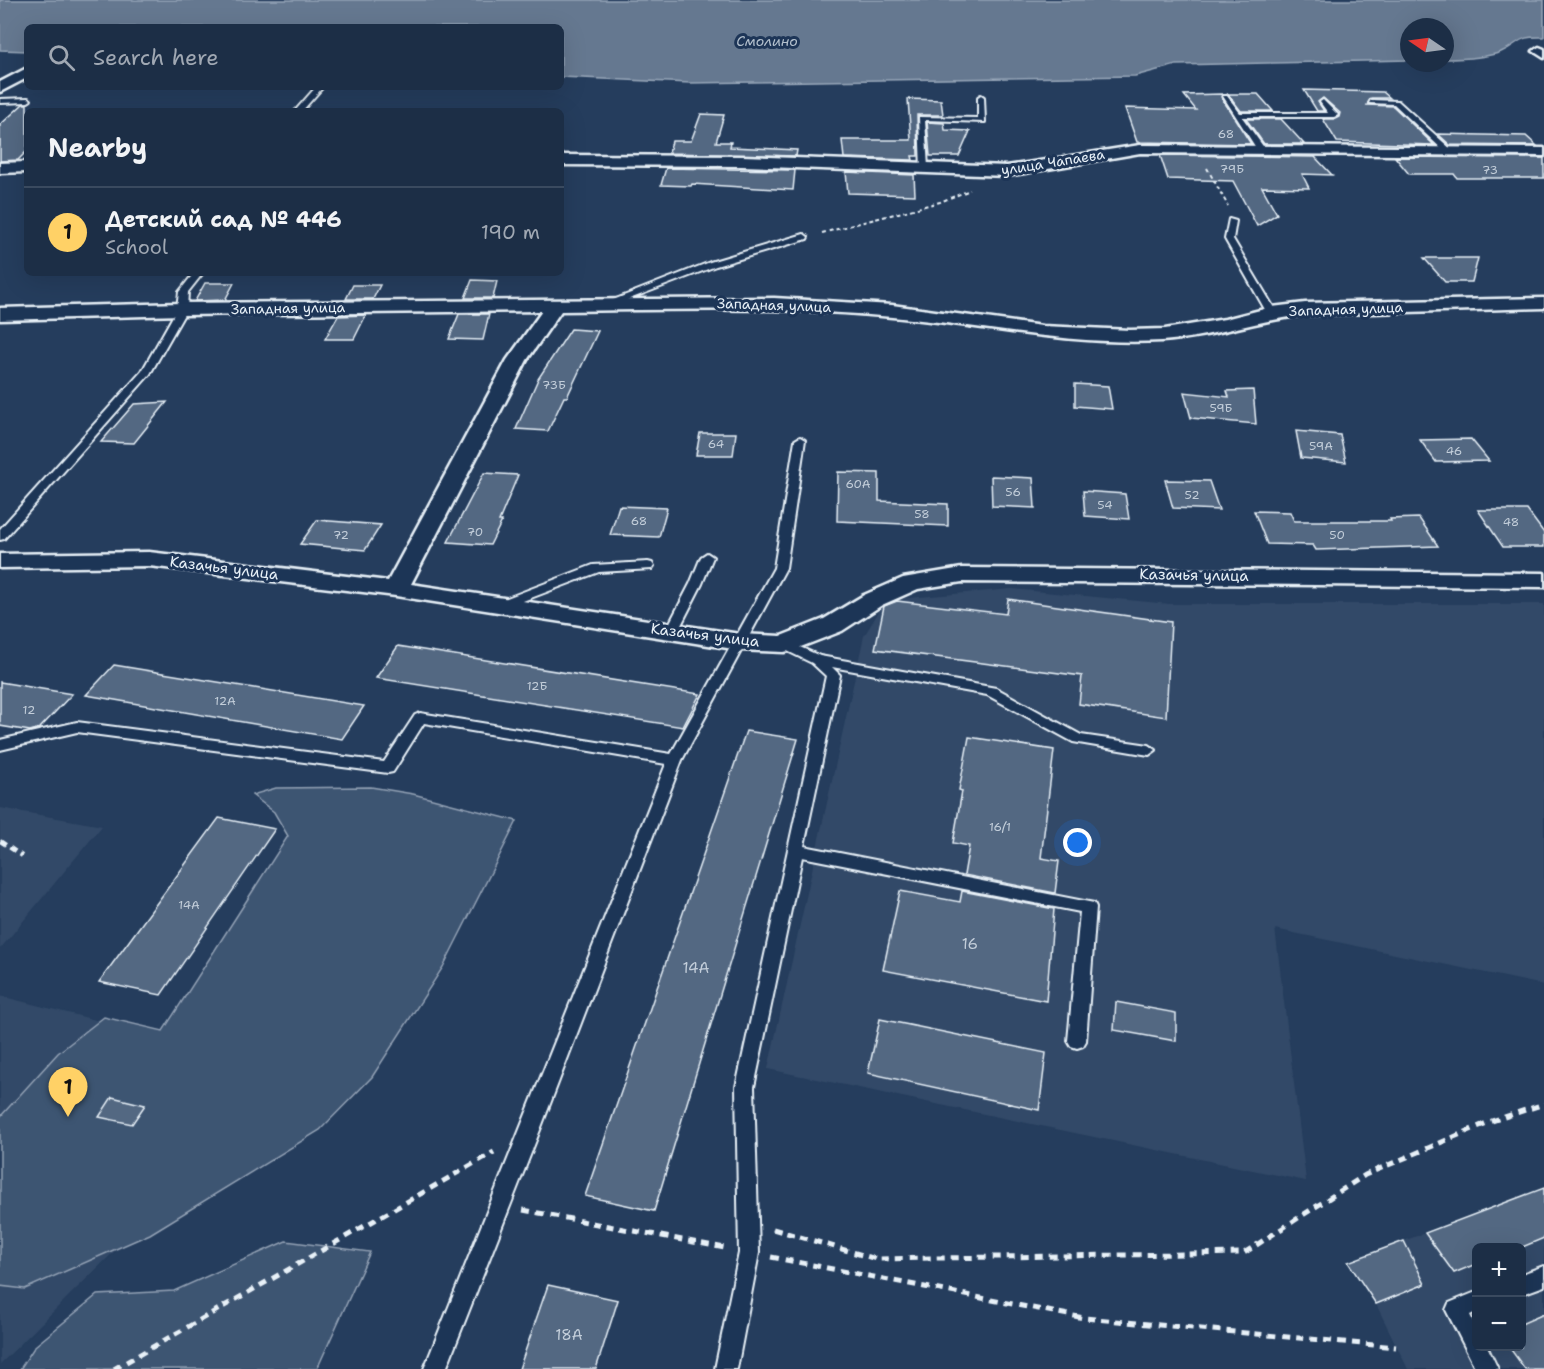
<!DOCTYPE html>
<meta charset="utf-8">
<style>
:root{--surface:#1c2e46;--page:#25364d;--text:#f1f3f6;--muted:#a0a8b3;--line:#3a4a5f;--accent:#ffd166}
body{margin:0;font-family:"Shantell Sans",sans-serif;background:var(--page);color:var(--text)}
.controls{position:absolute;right:18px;bottom:18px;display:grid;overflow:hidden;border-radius:9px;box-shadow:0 6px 24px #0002}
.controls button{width:54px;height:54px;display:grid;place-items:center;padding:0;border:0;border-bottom:2px solid var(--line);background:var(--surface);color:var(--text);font:30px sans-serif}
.compass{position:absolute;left:1400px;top:18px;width:54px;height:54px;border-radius:50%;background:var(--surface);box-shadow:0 6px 24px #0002;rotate:283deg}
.you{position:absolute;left:1078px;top:843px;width:21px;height:21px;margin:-15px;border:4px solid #fff;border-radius:50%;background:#1a73e8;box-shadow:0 0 0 9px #1a73e833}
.badge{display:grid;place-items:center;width:39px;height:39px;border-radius:50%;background:var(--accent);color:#111;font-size:20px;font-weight:700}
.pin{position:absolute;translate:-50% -50px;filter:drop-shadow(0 2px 3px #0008)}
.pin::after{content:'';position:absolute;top:32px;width:21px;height:18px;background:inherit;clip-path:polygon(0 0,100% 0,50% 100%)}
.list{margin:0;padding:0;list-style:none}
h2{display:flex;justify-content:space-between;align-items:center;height:78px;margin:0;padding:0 24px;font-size:26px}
h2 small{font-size:20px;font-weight:400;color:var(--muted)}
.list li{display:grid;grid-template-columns:39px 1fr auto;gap:18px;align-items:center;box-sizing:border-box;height:90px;padding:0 24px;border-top:2px solid var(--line)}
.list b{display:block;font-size:22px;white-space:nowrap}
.list p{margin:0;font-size:20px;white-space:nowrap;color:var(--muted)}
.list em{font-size:20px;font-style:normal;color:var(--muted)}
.icon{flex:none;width:33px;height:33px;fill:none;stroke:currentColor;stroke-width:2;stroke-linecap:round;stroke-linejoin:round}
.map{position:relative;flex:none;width:1544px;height:1369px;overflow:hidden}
.search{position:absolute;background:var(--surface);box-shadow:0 6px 24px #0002;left:24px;top:24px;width:540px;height:66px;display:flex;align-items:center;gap:15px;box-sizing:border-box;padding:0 21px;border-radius:9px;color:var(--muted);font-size:22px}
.panel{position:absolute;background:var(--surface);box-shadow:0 6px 24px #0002;left:24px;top:108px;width:540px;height:168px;border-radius:9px}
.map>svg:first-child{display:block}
</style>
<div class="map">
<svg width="1544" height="1369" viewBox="0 0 1544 1369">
<rect width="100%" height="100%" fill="#253d5d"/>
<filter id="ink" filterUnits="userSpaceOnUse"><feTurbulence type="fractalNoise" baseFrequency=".0167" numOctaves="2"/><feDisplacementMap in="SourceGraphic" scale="12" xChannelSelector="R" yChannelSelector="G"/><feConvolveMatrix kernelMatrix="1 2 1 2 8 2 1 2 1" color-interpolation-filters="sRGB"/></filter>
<g filter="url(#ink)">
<g fill="#334a68" fill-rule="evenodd">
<path d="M1012,589L1169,604H1544V985L1275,929L1306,1181L768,1069L864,636L886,600Z"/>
<path d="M0,808L102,826L0,949Z"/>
<path d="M0,996L183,1042L157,1209L0,1364Z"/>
<path d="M1544,1188V1369H1408L1376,1304L1348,1262ZM1476,1248H1522V1346H1476Z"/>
</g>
<g fill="#3e5472" stroke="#93a2b5" stroke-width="1.5">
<path d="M371,787L413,794L517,821L443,967L372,1077L320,1130L150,1234L25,1289L0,1286V1117L58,1053L104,1017L163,1031L288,836L274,812L252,795L276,788Z"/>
<path d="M286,1241L370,1252L317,1369H20L35,1346L97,1295L174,1291Z"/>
</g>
<path fill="#657890" stroke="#99a8ba" stroke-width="1.5" d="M0,0H1544V37C1515,36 1522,43 1501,52C1485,58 1462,59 1445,59V27H1409V60L1176,65L1135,76L690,83L561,77V27H27V51L0,50Z"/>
<g fill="#536782" stroke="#e8f1f8" stroke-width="1.5">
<path d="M1304,90L1383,92L1390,98H1371L1367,105L1393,106L1434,145L1337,142L1323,119H1335L1339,117L1340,113L1323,98L1318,102L1324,111H1317Z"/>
<path d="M1222,94L1221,97L1251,144L1137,142L1125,108L1196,110L1184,95Z"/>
<path d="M1228,94H1258L1273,111H1241Z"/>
<path d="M908,99L941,100L943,115H917L918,156H912L913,160L844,158L842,140H911Z"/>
<path d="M23,104H27V151L18,160L0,161V125Z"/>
<path d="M701,114L724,115L716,142H731L730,147L797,150L796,156L669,153L672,141H691Z"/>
<path d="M1246,119H1281L1304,144H1264Z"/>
<path d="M927,122L944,123L945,130L970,131L959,156H930Z"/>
<path d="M1438,134L1526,136L1537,146L1450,145Z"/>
<path d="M1160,155L1315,157L1332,175L1302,174L1309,188L1262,187L1277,214L1257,226L1233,181L1168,179Z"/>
<path d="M1395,157L1544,158V178H1457L1454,174H1409Z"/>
<path d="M666,168L795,170L793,190L692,184L691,186L661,185Z"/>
<path d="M846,172L914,175L915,195L848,193Z"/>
<path d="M1424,258H1478L1472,282H1445Z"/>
<path d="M472,280L497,281L493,298H465Z"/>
<path d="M205,283H234L225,300L195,301Z"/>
<path d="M353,285H380L373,299H346Z"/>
<path d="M459,314H489L483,340L449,339Z"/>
<path d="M366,315L354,339H325L338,316Z"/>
<path d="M571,329L598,331L567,397H564L548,431L516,429L538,379Z"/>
<path d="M1075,384L1108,386L1112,409L1075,406Z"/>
<path d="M1253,390L1256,424L1191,418L1184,392L1229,397L1227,391Z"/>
<path d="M167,402L134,443L101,442L134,404Z"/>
<path d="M1296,431L1340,435L1346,462L1301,458Z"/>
<path d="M700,433H736L733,455H696Z"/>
<path d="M1471,439L1489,461L1436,462L1420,440Z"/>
<path d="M838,472L879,473V501L948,504V526L837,521Z"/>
<path d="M484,473L518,475L499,521H502L490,545L448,542Z"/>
<path d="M991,476L1033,478L1035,508L992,506Z"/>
<path d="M1165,480L1209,481L1219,510L1173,508Z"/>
<path d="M1083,491L1125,494L1129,519L1085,516Z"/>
<path d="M619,506L667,508L659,537L610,535Z"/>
<path d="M1478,510H1527L1544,533V547H1503Z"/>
<path d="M1254,511L1290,512L1294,521H1391L1390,519L1419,518L1438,546L1316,550L1313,545L1267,544Z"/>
<path d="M317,520L381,525L365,550L300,544Z"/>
<path d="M1008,599L1171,622L1166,717L1079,704L1082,676L875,649L884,606L897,601L1006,614Z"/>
<path d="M398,646L700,694L683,727L376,678Z"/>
<path d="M114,665L364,706L342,739L86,695Z"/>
<path d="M0,682L72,694L40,728L30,731L0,726Z"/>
<path d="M746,731L798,739L654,1211L585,1196Z"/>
<path d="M969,737L1054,750L1041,858L1059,861L1055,893L964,875L969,846L953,843L962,791L959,790Z"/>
<path d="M219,818L275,829L161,995L99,982Z"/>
<path d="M900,891L960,902L962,891L1054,909L1046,1001L883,970Z"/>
<path d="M1116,1002L1176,1013V1041L1114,1030Z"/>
<path d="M880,1019L1046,1053L1039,1110L868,1073Z"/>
<path d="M112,1097L145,1105L132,1124L99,1117Z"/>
<path d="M1544,1188V1238L1520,1248H1476V1264L1454,1273L1425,1233Z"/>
<path d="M1404,1241L1425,1284L1376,1304L1348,1262Z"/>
<path d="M548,1285L618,1300L596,1369H519Z"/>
<path d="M1544,1314V1369H1525L1509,1347H1521V1324Z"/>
</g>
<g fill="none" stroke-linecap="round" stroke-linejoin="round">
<g stroke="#e8f1f8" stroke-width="4">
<g id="service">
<path d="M316,87H323L302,111H295Z"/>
<path d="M981,95L984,97L985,122L925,120L928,168L921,170L919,117L978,118V97Z"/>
<path d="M1223,96H1227L1240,113H1328L1320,102L1323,100L1338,115L1334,117H1242L1265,149L1261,151H1258Z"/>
<path d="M0,99L28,98L31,100L28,102L0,103Z"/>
<path d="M1371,100L1398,101L1453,151L1446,153L1394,104L1369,103Z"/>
<path d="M1229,219L1236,221L1233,239L1277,313L1275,315L1267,313L1225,239Z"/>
<path d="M804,234L808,237L807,239L716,266L611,306L603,304L710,262Z"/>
<path d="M194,273H203L188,292L187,309L150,374L4,539L0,540V529L142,371L177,309L179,292Z"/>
<path d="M800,437L805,440L786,568L682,760L540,1130L446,1369H424L666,764L424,723L393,772L388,773L77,732L0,750V740L77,722L384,762L415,715L420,713L671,754L774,568L795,440Z"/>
<path d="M707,553L713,557L702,584L676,635H666L665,632L690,584L701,557Z"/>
<path d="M648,562L652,563L654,566L652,569L599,572L502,609L498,610L492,606L494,603L593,565Z"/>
<path d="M784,640L820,656L996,688L1081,735L1149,745L1156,750L1149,755L1073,742L987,695L832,667L840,675L804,846L1094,903L1096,907L1086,1041L1083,1046L1077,1048L1071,1046L1068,1041L1080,912L802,857L754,1087L759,1253L737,1369H715L739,1253L736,1087L826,676L812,663L779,647L777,644L779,641Z"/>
<path d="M1544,1266V1286L1522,1294V1274Z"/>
<path d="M1476,1292V1312L1470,1315L1476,1328V1346H1487L1498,1369H1476L1446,1310L1449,1303Z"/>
</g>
</g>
<g stroke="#e8f1f8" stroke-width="5">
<g id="minor">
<path d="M1539,47L1544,49V58L1533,51Z"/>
<path d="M27,68V78L0,92V82Z"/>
<path d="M1140,145L1544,148V156L1140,153L1007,176L742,166L561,165V155L742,156L1007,166Z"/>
<path d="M27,162V172L0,173V163Z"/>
<path d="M774,298L892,305L1042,326L1130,330L1165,329L1225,319L1272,307L1305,303L1544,298V308L1305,315C1257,320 1211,338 1162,341C1069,346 983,325 892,317C782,306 671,310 561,311L527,360L411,584L740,634L781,636L824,619L864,595L903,578L962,568L1544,573V587L962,582L918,589L882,605L842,631L793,650L784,652L740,650L396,596L149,566L0,568V554L149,552L388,581L507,360L542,311L182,315L0,320V308L182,303Z"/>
</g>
</g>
<g stroke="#e8f1f8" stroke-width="2" stroke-dasharray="4 3" stroke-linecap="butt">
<path d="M1207,168L1228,206"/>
<path d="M822,233L940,202L970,190"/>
</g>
<path stroke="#e8f1f8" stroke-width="4" stroke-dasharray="7 4.5" stroke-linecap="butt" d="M0,841L22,856"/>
<g stroke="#e8f1f8" stroke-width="5" stroke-dasharray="8 6" stroke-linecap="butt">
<path d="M523,1210L725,1248"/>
<path d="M773,1229L876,1259L1244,1253L1365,1175L1489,1122L1544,1104"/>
<path d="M771,1257L1084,1318L1396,1347"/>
<path d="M114,1369L494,1152"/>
</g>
<use href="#service" fill="#1d3557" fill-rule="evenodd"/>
<use href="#minor" fill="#1d3557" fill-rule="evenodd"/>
</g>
</g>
<g text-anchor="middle" stroke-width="6" stroke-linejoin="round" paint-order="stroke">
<g font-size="12" fill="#c3ceda">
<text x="1226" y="138">68</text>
<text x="1232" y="173">79Б</text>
<text x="1490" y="174">73</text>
<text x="554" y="389">73Б</text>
<text x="1221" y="412">59Б</text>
<text x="716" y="448">64</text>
<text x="1321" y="450">59А</text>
<text x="1454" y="455">46</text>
<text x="858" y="488">60А</text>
<text x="1013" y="496">56</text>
<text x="1192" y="499">52</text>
<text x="1105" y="509">54</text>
<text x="922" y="518">58</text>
<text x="639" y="525">68</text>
<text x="1511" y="526">48</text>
<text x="475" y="536">70</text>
<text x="341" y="539">72</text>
<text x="1337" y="539">50</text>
<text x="537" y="690">12Б</text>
<text x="225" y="705">12А</text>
<text x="29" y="714">12</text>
<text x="1000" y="831">16/1</text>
<text x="189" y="909">14А</text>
</g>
<g font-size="14" font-style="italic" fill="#b4c1ce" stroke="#1d3557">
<text x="767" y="46">Смолино</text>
</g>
<g font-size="14" fill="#e8f1f8" stroke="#1d3557">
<text transform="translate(1053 162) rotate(-9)" y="5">улица Чапаева</text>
<text transform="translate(774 305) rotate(2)" y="5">Западная улица</text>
<text transform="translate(288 308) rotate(-1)" y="5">Западная улица</text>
<text transform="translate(1346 309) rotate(-2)" y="5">Западная улица</text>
</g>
<g font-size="15" fill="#e8f1f8" stroke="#1d3557">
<text transform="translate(224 568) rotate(7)" y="5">Казачья улица</text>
<text transform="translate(1194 575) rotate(1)" y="5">Казачья улица</text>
<text transform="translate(705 635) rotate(7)" y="5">Казачья улица</text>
</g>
<g font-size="15" fill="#c3ceda">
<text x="970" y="949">16</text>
<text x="696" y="973">14А</text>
<text x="569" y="1340">18А</text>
</g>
</g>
</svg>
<div class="controls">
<button>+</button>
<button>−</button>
</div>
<svg class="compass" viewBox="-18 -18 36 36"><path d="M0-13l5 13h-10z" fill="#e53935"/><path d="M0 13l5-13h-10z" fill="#a0a8b3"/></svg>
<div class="you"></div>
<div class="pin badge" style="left:68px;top:1117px">1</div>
<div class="search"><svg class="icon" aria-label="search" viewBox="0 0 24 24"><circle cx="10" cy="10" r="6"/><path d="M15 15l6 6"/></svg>Search here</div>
<section class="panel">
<h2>Nearby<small></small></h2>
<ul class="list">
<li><span class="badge">1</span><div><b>Детский сад № 446</b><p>School</p></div><em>190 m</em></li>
</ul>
</section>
</div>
